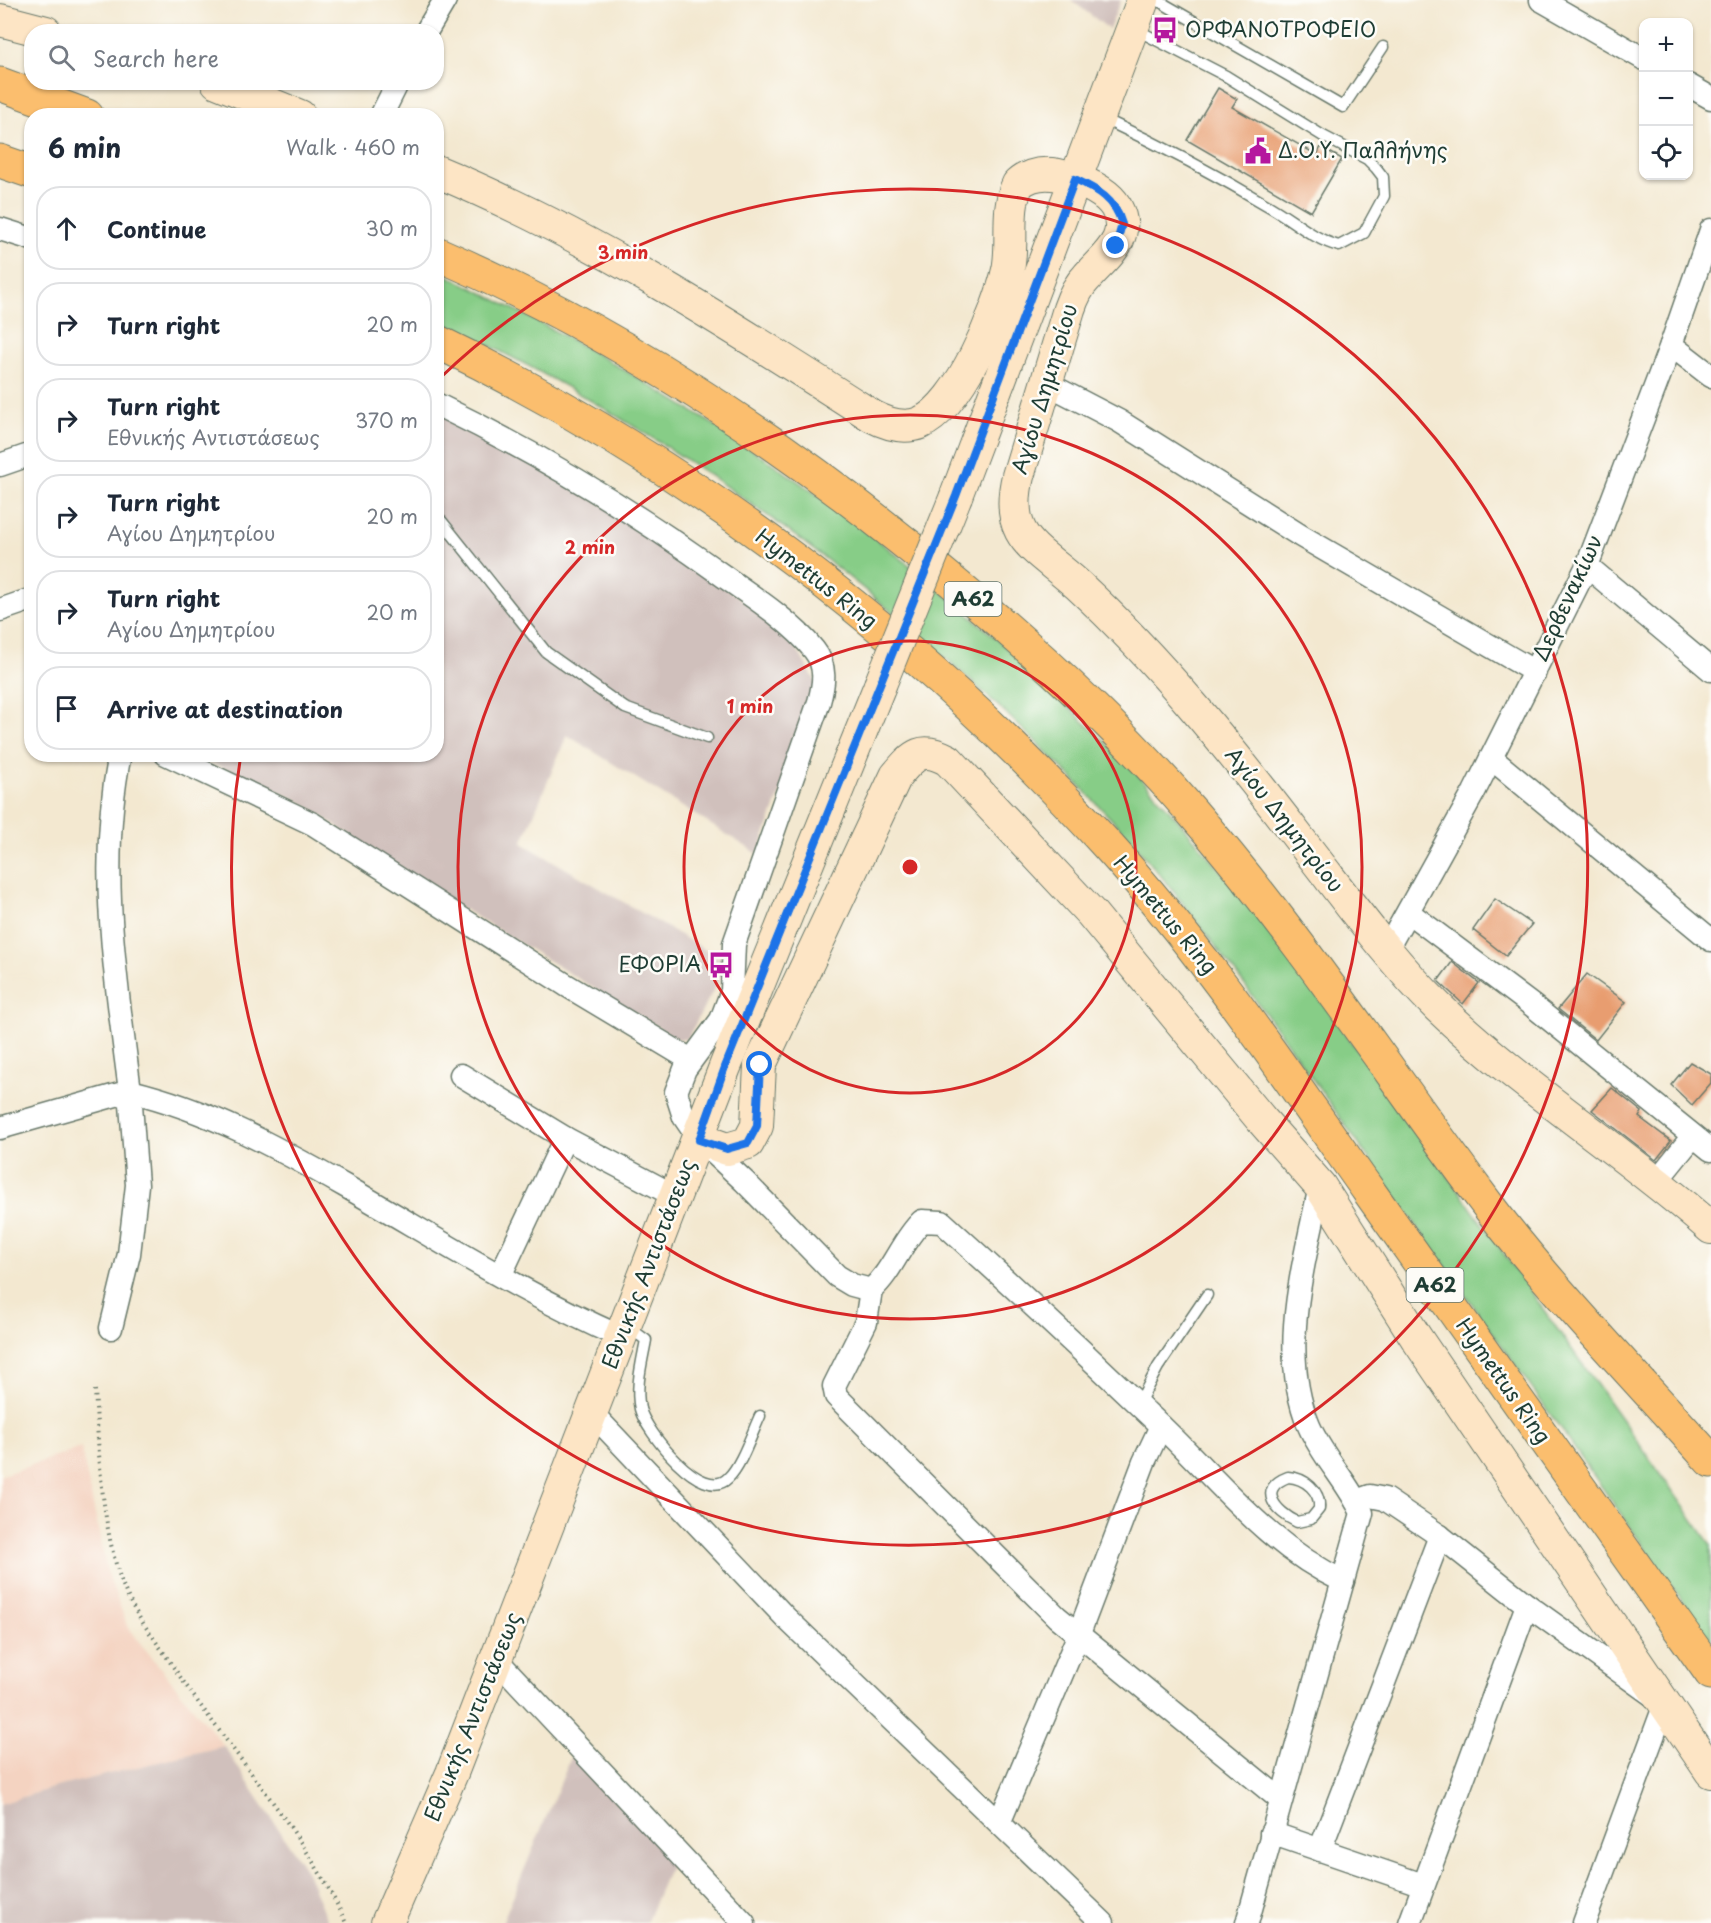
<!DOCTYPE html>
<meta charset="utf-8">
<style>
:root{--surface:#fff;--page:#f6f6f7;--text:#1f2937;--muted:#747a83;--line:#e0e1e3}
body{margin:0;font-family:"Playpen Sans",sans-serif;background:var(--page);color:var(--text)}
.controls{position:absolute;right:18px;top:18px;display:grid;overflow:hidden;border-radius:12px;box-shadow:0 2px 4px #0004}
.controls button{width:54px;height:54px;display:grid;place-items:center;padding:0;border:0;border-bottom:2px solid var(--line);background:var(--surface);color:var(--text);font:30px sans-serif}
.stop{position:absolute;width:18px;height:18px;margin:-14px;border:4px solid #1a73e8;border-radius:50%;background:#fff}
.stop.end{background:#1a73e8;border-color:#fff;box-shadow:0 2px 6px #0008}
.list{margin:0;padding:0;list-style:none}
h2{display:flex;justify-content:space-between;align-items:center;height:78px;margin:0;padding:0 24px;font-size:26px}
h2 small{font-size:20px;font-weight:400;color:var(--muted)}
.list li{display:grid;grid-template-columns:39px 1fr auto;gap:18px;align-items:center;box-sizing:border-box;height:84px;margin:0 12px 12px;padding:0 12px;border:2px solid var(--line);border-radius:24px}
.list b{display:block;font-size:22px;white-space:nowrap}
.list p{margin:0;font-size:20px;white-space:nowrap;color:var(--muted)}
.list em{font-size:20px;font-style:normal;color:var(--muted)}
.icon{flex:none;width:33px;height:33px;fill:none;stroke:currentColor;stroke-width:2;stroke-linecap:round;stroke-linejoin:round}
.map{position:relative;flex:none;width:1711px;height:1923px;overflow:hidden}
.search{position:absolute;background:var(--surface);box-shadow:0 2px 4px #0004;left:24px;top:24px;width:420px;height:66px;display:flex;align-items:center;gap:15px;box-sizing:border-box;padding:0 21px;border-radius:24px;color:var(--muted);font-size:22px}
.panel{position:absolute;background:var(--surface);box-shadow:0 2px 4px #0004;left:24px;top:108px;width:420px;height:654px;border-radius:24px}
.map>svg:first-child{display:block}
</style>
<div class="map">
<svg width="1711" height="1923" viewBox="0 0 1711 1923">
<rect width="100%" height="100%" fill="#fdfcf7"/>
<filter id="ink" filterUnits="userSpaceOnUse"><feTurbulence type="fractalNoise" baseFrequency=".0167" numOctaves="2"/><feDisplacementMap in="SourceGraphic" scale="12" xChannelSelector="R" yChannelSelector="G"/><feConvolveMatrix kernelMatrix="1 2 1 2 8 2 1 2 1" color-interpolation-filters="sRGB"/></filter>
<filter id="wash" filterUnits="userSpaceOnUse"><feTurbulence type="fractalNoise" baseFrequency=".008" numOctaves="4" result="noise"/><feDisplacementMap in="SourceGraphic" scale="24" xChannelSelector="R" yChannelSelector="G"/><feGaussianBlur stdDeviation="1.35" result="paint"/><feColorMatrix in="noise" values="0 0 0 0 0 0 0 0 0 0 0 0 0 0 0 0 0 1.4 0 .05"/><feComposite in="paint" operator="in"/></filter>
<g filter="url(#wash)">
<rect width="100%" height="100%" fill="#f3e8d0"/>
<path fill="#f4d3c1" d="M81,1448L107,1571L128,1628L224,1746L56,1787L0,1804V1476Z"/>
<g fill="#d0c0bc">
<path d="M1071,0H1121L1109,29Z"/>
<path d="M437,411L638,525L786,631L819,687L758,854L567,735L522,843L728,963L687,1039H677L426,886L298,800L193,755L436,754Z"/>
<path d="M224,1746L307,1872L328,1923H0V1804L56,1787Z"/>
<path d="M573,1753L672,1862L646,1923H502Z"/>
</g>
<path fill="#87cd87" stroke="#53855e" stroke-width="1.5" d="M436,270C674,385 896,533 1082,720C1104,741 1127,762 1147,785C1250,899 1339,1024 1428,1148C1523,1280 1617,1413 1711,1545V1641L1275,1026C1224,958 1175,888 1117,825C924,618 693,440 437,320Z"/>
<g id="blocks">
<g fill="#e89d6f">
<path d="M1218,88L1237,99L1232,107L1317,155L1321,147L1342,159L1311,212L1187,140Z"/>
<path d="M1495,899L1532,924L1506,956L1473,930Z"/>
<path d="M1452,962L1479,983L1463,1004L1438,981Z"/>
<path d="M1587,974L1626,1002L1596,1040L1558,1009Z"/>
<path d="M1690,1062L1711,1074V1083L1692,1105L1671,1085Z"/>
<path d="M1612,1088L1642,1112L1639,1117L1671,1141L1656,1160L1592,1110Z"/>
</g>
</g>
</g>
<g filter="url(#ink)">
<use href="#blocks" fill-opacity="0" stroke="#69796b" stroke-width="1.5"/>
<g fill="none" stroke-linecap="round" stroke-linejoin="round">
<g stroke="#69796b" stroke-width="13">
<g id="lane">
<path d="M1157,0L1343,107L1383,47"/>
<path d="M1102,118C1160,145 1217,175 1272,208C1294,221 1315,240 1339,246L1364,233L1384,196L1383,177L1376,168L1367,159L1323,136L1226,76L1135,29"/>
<path d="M436,514L546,652L625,708L707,738"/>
<path d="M628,1327L646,1340C642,1362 635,1387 640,1409C646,1432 703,1504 728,1478C741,1466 752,1433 760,1416"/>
<path d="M1138,1405L1158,1367L1207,1295"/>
<path d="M1288,1477C1305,1478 1321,1491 1319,1509L1311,1519L1297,1522C1276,1512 1256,1489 1288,1477Z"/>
</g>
</g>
<g stroke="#69796b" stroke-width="25">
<g id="street">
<path d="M1541,0L1644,59"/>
<path d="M426,32L445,0"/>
<path d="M1688,85L1711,98"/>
<path d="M381,116L398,82"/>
<path d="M0,229L32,239"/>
<path d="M1671,345L1711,376"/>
<path d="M1046,383L1119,421L1301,536L1535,672"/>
<path d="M436,404C537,453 632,510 722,575C752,596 792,622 814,650C827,666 824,684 819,702L734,944L732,991L721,1020L685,1069L676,1092L684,1117L699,1139L744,1181L837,1276L852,1285L871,1290C893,1271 901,1241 922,1221L942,1222C1016,1289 1089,1357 1161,1426C1220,1482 1268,1546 1343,1581"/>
<path d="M0,465L32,454"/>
<path d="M1587,566L1711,670"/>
<path d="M0,610L32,599"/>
<path d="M120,754C97,866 116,980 130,1091C209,1110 276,1147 345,1186C436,1238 525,1295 621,1337"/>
<path d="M166,754L313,824L566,985L691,1060"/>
<path d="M1491,758L1711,940"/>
<path d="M1408,912L1533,1006L1711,1150"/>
<path d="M1387,949L1474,792L1587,566L1671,345L1711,230"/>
<path d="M461,1075L565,1138L675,1196"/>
<path d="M0,1128L130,1091L137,1185L129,1254L111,1328"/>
<path d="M1655,1183L1693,1136"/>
<path d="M501,1274L565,1138"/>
<path d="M871,1290L866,1322L834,1386L836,1396L1057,1617L1281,1800"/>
<path d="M591,1412L787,1619L1103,1923"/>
<path d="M1356,1501L1370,1496L1385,1499L1440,1536L1527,1605L1665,1704L1584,1923"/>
<path d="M496,1659L744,1923"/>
<path d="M1000,1821L1078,1636L1144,1462L1161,1426"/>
<path d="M1271,1833L1423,1885"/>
<path d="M1320,1850L1440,1536"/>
<path d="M1247,1923L1362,1513C1348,1482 1323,1458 1309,1426C1277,1350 1305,1262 1320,1186"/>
<path d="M1410,1923L1527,1605"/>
</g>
</g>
<g stroke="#69796b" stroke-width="34">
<g id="secondary">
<path d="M0,20L46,32"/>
<path d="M217,82L300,116"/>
<path d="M436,171C591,235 732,326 872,416C887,424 904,429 920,423C960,406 999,310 1008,270C1014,242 1005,210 1018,184C1033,171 1052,172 1070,178C1086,183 1107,192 1116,207C1133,238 1105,256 1087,277C1078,286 1073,297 1069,309L1018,476C1003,539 1036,547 1078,585C1161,662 1232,751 1301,841C1345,897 1388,958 1438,1007C1522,1088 1624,1151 1711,1228"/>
<path d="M956,496L1143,0"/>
<path d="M699,1139L727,1149L748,1143L757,1126L760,1065L896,776C914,754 922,746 948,760L1091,913L1261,1119L1320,1186L1417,1339L1711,1772"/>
<path d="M387,1923L452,1773L725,1067L880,685"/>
</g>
</g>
<g stroke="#69796b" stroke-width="35">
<g id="highway">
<path d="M0,84L87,116"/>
<path d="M0,161L32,172"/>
<path d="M436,253C627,336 803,455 961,589C1043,658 1122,731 1192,812C1296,932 1383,1064 1477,1191C1547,1286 1632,1372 1711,1461"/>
<path d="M436,341C689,463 920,638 1108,846C1205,953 1285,1073 1368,1190C1483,1351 1597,1512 1711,1673"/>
</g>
</g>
<path stroke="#69796b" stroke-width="4" stroke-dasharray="1.5 4.5" stroke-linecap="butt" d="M95,1390C99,1453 101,1529 124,1588C134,1614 155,1639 170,1662C228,1749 302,1827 346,1923"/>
<use href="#lane" stroke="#fff" stroke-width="10"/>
<use href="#street" stroke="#fff" stroke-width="22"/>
<use href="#secondary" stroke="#fde5c5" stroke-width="32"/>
<use href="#highway" stroke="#fbbe6e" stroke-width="33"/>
<g stroke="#69796b" stroke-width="34" stroke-linecap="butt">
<path id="secondary-bridge" d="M880,685L956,496"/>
</g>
<use href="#secondary-bridge" stroke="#fde5c5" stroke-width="32"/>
</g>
</g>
<g fill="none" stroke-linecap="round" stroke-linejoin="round" filter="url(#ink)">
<path stroke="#1a73e8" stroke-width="8" d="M760,1065L757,1126L748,1143L727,1149L699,1140L725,1067L956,496L1075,179C1098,190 1115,199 1122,224L1116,246"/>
</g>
<g fill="none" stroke="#d62828" stroke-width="3">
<circle cx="910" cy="867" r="226"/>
<circle cx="910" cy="867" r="452"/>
<path d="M439 379A678 678 0 1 1 241 755"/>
</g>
<defs>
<g id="bus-bare" transform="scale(2.07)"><path d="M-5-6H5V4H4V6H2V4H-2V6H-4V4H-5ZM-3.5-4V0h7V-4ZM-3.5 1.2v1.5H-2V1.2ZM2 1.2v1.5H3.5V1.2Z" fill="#b5179e" stroke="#fdfcf7" stroke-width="2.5" paint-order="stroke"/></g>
<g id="civic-bare" transform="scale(2.07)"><path d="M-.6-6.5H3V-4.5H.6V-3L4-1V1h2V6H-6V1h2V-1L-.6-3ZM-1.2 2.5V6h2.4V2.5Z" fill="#b5179e" stroke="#fdfcf7" stroke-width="2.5" paint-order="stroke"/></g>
</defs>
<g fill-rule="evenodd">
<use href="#bus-bare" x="1165" y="30"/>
<use href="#civic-bare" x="1258" y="151"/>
<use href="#bus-bare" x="721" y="965"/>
</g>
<g text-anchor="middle" stroke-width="5" stroke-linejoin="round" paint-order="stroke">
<g fill="#fdfcf7" stroke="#62766e" stroke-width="1.5">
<rect x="944.5" y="582" width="57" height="34" rx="4.5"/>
<rect x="1406.5" y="1268" width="57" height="34" rx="4.5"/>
</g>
<g font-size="20" font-weight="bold" fill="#1f3d34">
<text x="973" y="606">Α62</text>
<text x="1435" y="1292">Α62</text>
</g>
<g font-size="21" fill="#1f3d34" stroke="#fdfcf7" text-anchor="start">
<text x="1185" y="37">ΟΡΦΑΝΟΤΡΟΦΕΙΟ</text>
<text x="1278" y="158">Δ.Ο.Υ. Παλλήνης</text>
<text x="701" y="972" text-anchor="end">ΕΦΟΡΙΑ</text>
</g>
<g font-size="21" fill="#1f3d34" stroke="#fdfcf7">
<text transform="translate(1045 389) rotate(-73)" y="7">Αγίου Δημητρίου</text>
<text transform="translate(816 579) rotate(38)" y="7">Hymettus Ring</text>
<text transform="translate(1568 598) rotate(-65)" y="7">Δερβενακίων</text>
<text transform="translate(1284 820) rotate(52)" y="7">Αγίου Δημητρίου</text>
<text transform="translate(1165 915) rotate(50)" y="7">Hymettus Ring</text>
<text transform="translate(649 1264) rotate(-69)" y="7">Εθνικής Αντιστάσεως</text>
<text transform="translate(1503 1381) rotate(55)" y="7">Hymettus Ring</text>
<text transform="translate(473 1717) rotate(-68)" y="7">Εθνικής Αντιστάσεως</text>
</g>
</g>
<circle cx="910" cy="867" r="9" fill="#d62828" stroke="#fdfcf7" stroke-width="3"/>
<g font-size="18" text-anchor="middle" font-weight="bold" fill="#d62828" stroke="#fdfcf7" stroke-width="5" stroke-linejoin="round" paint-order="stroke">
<text x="623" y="259">3 min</text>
<text x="590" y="554">2 min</text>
<text x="750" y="713">1 min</text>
</g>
</svg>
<div class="controls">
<button>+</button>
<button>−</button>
<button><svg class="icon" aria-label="locate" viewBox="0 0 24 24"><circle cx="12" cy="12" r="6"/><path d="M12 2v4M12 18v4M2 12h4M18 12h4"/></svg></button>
</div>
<div class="stop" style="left:760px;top:1065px"></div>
<div class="stop end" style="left:1116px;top:246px"></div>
<div class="search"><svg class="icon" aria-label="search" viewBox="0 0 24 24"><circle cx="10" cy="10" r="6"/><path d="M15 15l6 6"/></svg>Search here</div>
<section class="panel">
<h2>6 min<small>Walk · 460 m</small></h2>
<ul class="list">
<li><svg class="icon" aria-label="ahead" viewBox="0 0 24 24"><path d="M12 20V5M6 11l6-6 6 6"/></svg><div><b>Continue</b></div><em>30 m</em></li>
<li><svg class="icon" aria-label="right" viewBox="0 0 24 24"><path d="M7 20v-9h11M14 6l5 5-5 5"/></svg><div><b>Turn right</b></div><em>20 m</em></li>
<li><svg class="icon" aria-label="right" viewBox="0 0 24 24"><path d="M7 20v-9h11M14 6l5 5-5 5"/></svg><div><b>Turn right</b><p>Εθνικής Αντιστάσεως</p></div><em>370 m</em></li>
<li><svg class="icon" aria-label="right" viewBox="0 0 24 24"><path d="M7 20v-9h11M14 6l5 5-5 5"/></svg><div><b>Turn right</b><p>Αγίου Δημητρίου</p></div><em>20 m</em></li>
<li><svg class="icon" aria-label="right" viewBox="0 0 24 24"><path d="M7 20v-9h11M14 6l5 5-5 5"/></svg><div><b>Turn right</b><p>Αγίου Δημητρίου</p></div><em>20 m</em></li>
<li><svg class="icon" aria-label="arrive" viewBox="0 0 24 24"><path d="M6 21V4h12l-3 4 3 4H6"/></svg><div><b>Arrive at destination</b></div></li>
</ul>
</section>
</div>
